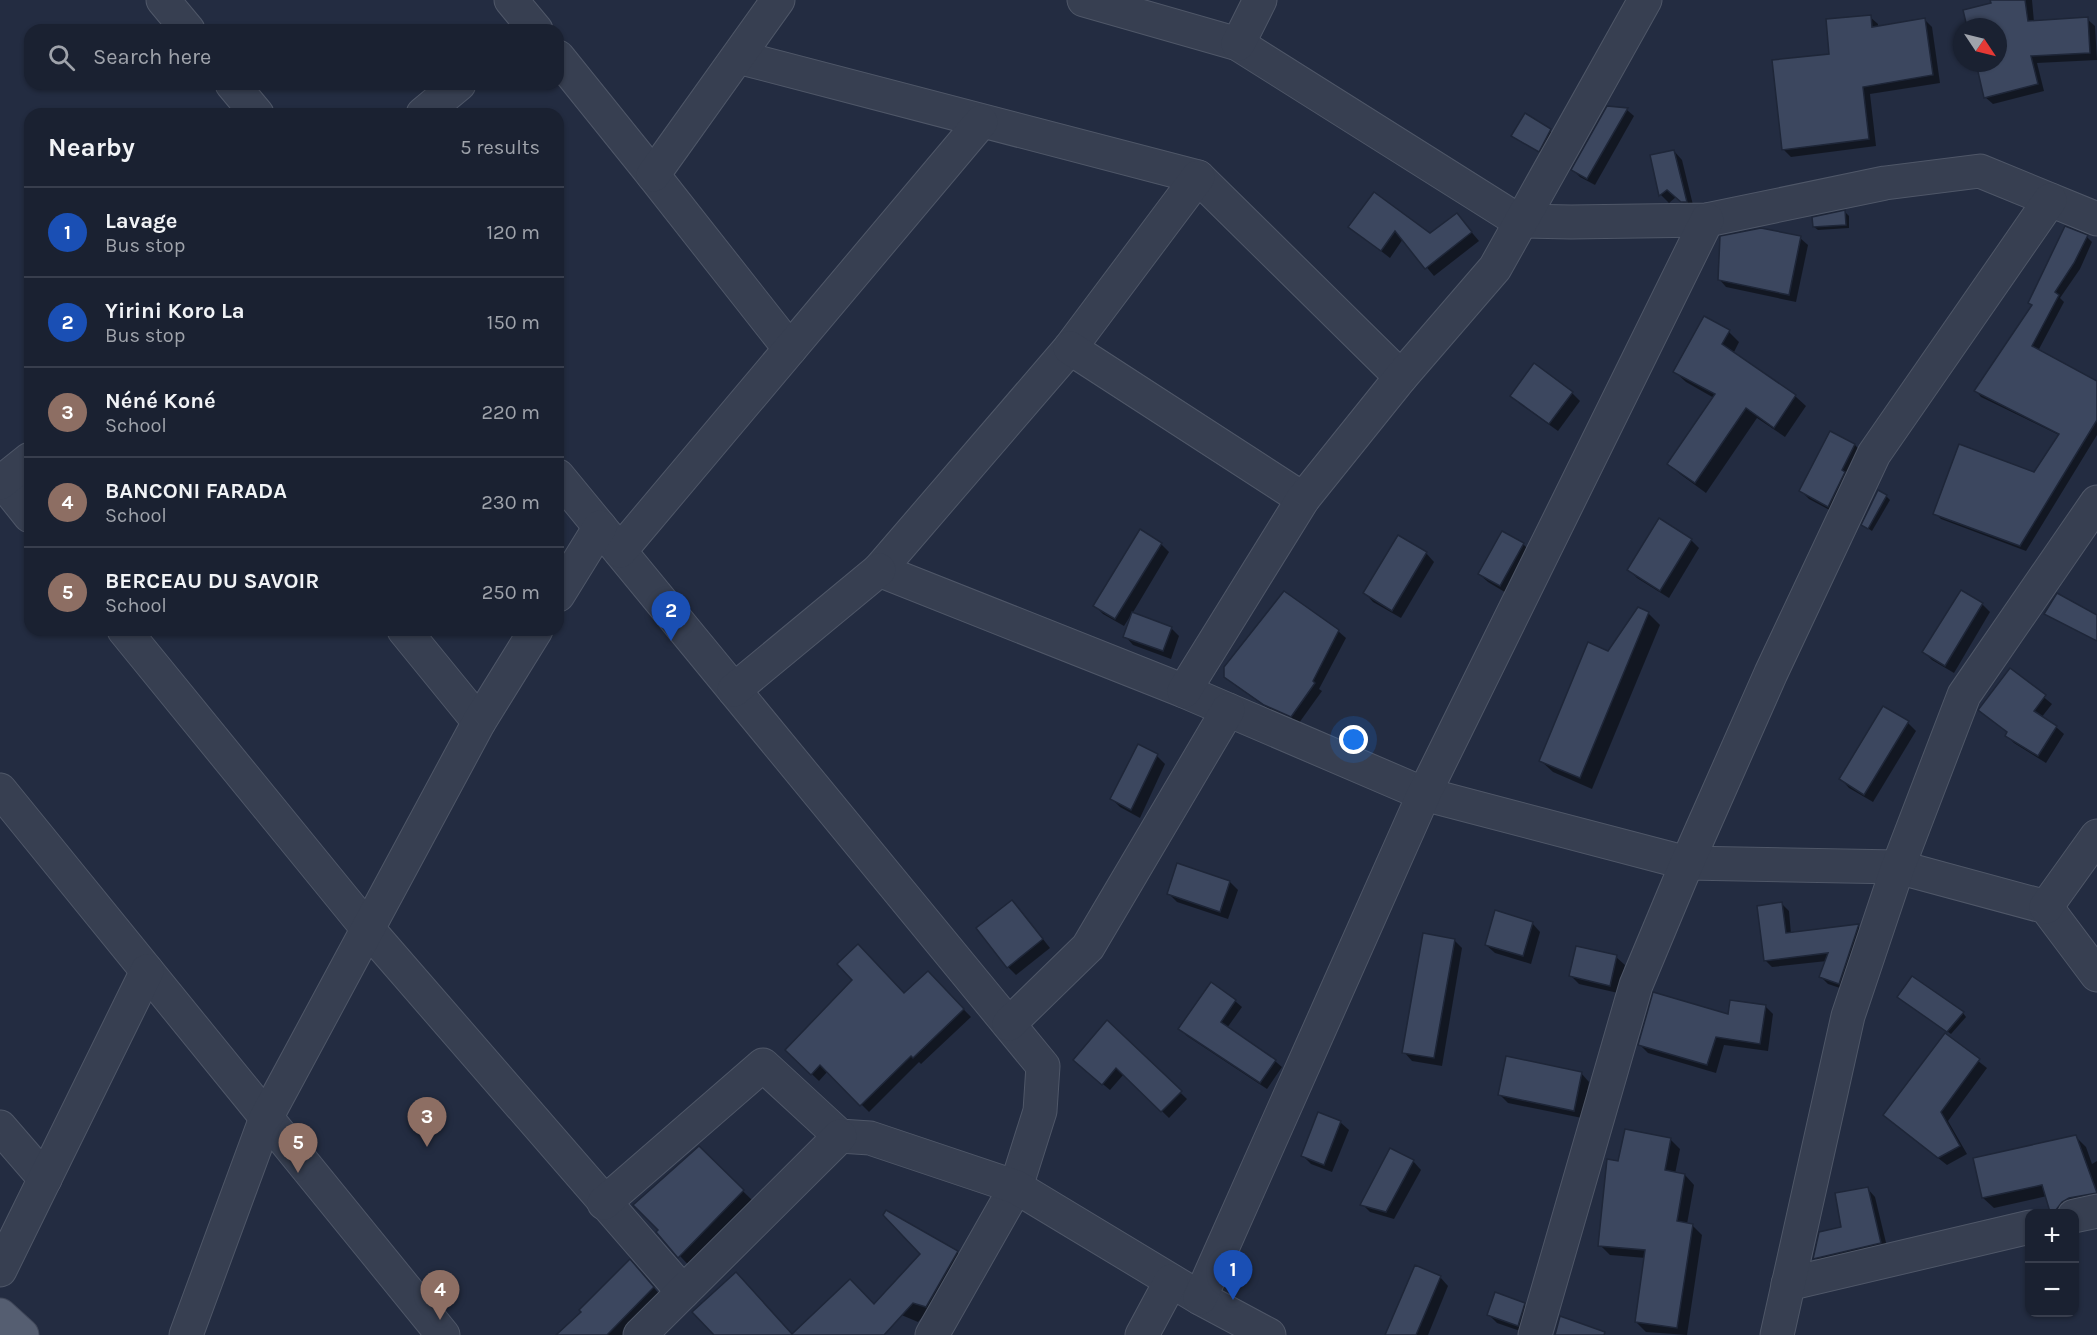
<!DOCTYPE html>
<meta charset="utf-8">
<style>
:root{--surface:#1a2131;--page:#232939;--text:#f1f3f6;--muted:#9fa3ab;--line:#383e4d;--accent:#bca0f2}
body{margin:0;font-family:Karla,sans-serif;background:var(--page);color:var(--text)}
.controls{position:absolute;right:18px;bottom:18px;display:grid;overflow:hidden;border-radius:12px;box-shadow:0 2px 4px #0004}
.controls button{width:54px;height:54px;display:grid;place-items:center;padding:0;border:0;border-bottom:2px solid var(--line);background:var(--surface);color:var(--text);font:30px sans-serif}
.compass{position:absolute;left:1953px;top:18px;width:54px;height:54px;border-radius:50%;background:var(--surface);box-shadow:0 2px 4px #0004;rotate:125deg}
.you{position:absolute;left:1354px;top:740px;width:21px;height:21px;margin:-15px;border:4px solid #fff;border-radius:50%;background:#1a73e8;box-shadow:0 0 0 9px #1a73e833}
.badge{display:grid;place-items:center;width:39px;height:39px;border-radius:50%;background:var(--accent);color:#fff;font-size:20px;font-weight:700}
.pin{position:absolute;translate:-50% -50px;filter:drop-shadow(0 2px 3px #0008)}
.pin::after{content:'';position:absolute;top:32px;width:21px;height:18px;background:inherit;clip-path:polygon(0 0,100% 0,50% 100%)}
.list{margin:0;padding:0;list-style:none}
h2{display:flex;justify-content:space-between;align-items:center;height:78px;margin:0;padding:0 24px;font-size:26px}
h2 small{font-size:20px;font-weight:400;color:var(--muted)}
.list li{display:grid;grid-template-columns:39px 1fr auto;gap:18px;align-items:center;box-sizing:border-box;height:90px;padding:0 24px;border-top:2px solid var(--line)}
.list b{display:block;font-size:22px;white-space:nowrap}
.list p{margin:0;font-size:20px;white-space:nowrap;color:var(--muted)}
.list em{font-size:20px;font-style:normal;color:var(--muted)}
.icon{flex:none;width:33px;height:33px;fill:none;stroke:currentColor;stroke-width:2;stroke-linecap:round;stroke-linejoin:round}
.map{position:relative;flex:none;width:2097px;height:1335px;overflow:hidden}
.search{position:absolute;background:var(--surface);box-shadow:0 2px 4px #0004;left:24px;top:24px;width:540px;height:66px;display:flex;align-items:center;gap:15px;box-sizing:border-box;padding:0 21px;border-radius:18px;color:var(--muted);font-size:22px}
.panel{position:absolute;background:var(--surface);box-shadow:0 2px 4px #0004;left:24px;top:108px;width:540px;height:528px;border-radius:18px}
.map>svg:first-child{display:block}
</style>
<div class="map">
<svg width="2097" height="1335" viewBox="0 0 2097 1335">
<rect width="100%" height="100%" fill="#232c41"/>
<g fill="#0007">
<path d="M1992,0H2032L2034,22L2087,19L2095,26L2097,60L2037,63L2044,91L1993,104L1985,97L1977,63H1998V27H1968L1992,4Z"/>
<path d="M1870,17L1878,24V27L1924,19L1932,27L1940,83L1870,94L1876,146L1791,157L1784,150L1830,55Z"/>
<path d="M1627,110L1634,116L1595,185L1580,177L1573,170Z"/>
<path d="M1525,115L1554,134L1543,154L1513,136Z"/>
<path d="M1674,151L1682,160L1694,209H1691L1676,197L1669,203L1661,195L1652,156Z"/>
<path d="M1374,194L1430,235L1457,215L1479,241L1434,276L1403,239L1390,258L1350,227Z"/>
<path d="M1845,212L1849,216V228L1818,230L1814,227Z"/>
<path d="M2087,237L2092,242L2080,269L2060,298L2064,302L2038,351L2097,383V435L2026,551L1941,519L1935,513L2035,474L2059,435L1981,397L1976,391Z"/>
<path d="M1800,238L1808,245L1796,302L1726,287L1719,279Z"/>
<path d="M1729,332L1739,342L1733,354L1795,396L1806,406L1785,437L1757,418L1706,493L1680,474L1669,464L1714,398L1686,382L1675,372Z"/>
<path d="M1572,393L1580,401L1558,431L1520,404L1512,396Z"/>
<path d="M1831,433L1855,445L1863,454L1837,514L1809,499L1800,490Z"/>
<path d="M1886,496L1890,500L1872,531L1863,525Z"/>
<path d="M1691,540L1699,548L1669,598L1637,578L1629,570Z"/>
<path d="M1161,544L1169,552L1132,614L1171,628L1179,636L1171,659L1133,645L1125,636L1132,616L1131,615L1124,626L1103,614L1095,606Z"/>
<path d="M1523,544L1531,552L1508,594L1488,582L1479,574Z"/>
<path d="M1426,553L1434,562L1401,618L1373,602L1365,593Z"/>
<path d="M1982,604L1990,612L1954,673L1932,660L1924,652Z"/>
<path d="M1648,613L1660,625L1592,789L1553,772L1541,761L1609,653Z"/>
<path d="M1338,631L1346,638L1319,689L1322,691L1299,723L1273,712L1234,684L1226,676Z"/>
<path d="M2011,670L2052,704L2041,718L2056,727L2064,734L2046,763L2014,743L2007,736L2009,733L1988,717Z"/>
<path d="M1908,723L1916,731L1873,802L1849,788L1841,779Z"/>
<path d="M1157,756L1165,764L1140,818L1120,807L1112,799Z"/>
<path d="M1230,882L1238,890L1228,919L1177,902L1169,894Z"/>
<path d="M1782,904L1789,911L1791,934L1858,926L1865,933L1846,990L1828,984L1821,977L1827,961L1772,967L1765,960Z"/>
<path d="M1020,910L1050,948L1016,975L1008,967Z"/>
<path d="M1532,923L1540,932L1531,964L1495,953L1486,945Z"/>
<path d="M1454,940L1462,948L1442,1066L1412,1061L1404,1052Z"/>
<path d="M1616,957L1625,965L1618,993L1579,984L1571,976Z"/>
<path d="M928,973L971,1017L921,1064L919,1062L869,1112L828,1071L819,1081L787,1050L854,980L905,995Z"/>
<path d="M1903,1000L1963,1013L1966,1017L1951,1034Z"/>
<path d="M1235,1001L1242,1007L1227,1028L1275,1061L1282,1067L1267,1089L1187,1036L1180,1029Z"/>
<path d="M1765,1006L1773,1014L1768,1051L1724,1045L1716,1073L1648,1053L1640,1045Z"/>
<path d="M1107,1022L1187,1099L1169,1118L1124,1074L1110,1090L1082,1067Z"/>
<path d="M1945,1035L1987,1068L1948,1121L1967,1154L1947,1165L1893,1123Z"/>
<path d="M1581,1073L1589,1082L1582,1118L1508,1103L1500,1095Z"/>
<path d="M1340,1122L1349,1130L1332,1172L1311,1164L1303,1156Z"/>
<path d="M2075,1136L2086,1147L2092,1164L2097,1161V1204L2071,1214H2053L2047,1196L1994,1208L1983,1198Z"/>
<path d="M1670,1139L1680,1149L1675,1174L1685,1175L1694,1185L1687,1224L1692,1225L1702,1235L1687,1335L1646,1332L1636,1322L1646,1258L1610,1255L1600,1245Z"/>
<path d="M699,1148L756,1204L692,1269L658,1232Z"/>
<path d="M1413,1161L1421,1170L1394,1219L1370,1212L1362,1204Z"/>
<path d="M1867,1188L1875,1197L1888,1251L1823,1266L1815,1258L1843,1228Z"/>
<path d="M957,1252L969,1264L918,1322L892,1311L922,1254Z"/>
<path d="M638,1269L661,1296L623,1335H559Z"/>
<path d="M1440,1277L1448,1286L1428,1335H1387Z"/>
<path d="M1524,1304L1532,1313L1526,1333L1497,1323L1489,1315Z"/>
</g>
<g fill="#3c475f" stroke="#1e2638" stroke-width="1.5">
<path d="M1990,0H2025L2028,21L2088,17L2090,53L2031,56L2038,84L1984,98L1976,63H1998V27H1967L1963,10L1991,3Z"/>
<path d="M1871,15L1872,27L1925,18L1933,75L1863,87L1869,139L1782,150L1772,60L1829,54L1826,19Z"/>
<path d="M1607,106L1628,108L1587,179L1571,170Z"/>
<path d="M1525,113L1551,129L1539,152L1511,136Z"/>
<path d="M1674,150L1687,202H1681L1667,190L1659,196L1650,155Z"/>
<path d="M1374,192L1430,233L1457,213L1472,232L1425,269L1395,231L1381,251L1348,227Z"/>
<path d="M1845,210L1846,225L1813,227L1812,217Z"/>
<path d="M2065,226L2088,235L2074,263L2055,292L2059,295L2032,346L2097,381V420L2020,546L1933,514L1959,444L2034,472L2059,434L1974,391L2032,305L2028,303Z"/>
<path d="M1761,228L1801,236L1789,295L1718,280L1720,236Z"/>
<path d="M1704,316L1730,330L1722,344L1796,395L1774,428L1746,408L1695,483L1667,464L1715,394L1673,372Z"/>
<path d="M1534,363L1573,392L1549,424L1510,396Z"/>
<path d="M1830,431L1855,444L1842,470L1845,472L1828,507L1799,491Z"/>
<path d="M1878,490L1887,495L1868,529L1861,525Z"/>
<path d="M1659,518L1692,539L1660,591L1627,570Z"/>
<path d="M1140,529L1162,543L1115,619L1093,606Z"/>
<path d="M1502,531L1524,543L1500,586L1478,574Z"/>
<path d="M1398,535L1427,552L1392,611L1363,593Z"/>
<path d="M1961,590L1983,603L1945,666L1922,652Z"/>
<path d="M1284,591L1339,630L1313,681L1315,683L1291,717L1264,705L1224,677V667Z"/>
<path d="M2057,593L2097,615V641L2044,614Z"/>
<path d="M1638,607L1649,612L1580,778L1539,761L1588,642L1608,651Z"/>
<path d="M1132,612L1172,627L1163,651L1123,637Z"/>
<path d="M2010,668L2046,695L2034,711L2057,726L2038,756L2005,736L2007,732L1978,710Z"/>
<path d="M1883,706L1909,721L1864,795L1839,779Z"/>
<path d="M1138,744L1158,754L1131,810L1110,799Z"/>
<path d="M1177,863L1230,881L1220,912L1167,894Z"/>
<path d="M1012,900L1043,939L1007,968L976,928Z"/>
<path d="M1782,902L1786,933L1859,924L1839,984L1819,977L1828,953L1764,961L1757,906Z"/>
<path d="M1495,910L1533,922L1523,956L1485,945Z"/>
<path d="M1423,933L1455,939L1434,1058L1402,1053Z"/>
<path d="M858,944L904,993L928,971L964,1009L913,1058L911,1056L860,1106L820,1065L811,1075L785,1050L852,980L837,964Z"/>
<path d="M1576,946L1617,955L1610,986L1569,976Z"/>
<path d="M1912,976L1964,1012L1947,1032L1897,997Z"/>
<path d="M1211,982L1236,1000L1221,1022L1276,1060L1260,1083L1178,1029Z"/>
<path d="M1653,992L1728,1014L1730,1000L1766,1005L1760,1044L1716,1037L1707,1065L1638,1045Z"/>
<path d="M1107,1020L1182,1091L1161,1112L1116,1068L1102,1085L1073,1060Z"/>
<path d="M1945,1033L1980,1059L1941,1112L1960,1146L1938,1158L1883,1115Z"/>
<path d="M1506,1056L1582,1072L1574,1111L1498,1095Z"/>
<path d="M1318,1112L1341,1121L1324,1165L1301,1156Z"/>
<path d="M1625,1129L1671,1138L1665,1170L1685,1174L1677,1221L1693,1224L1677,1328L1635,1322L1645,1250L1598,1246L1607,1159L1618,1161Z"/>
<path d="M2076,1135L2097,1193L2069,1198L2062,1202L2056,1210L2050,1212L2042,1185L1982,1198L1973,1158Z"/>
<path d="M699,1146L744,1190L678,1258L656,1232L658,1230L633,1205Z"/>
<path d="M1390,1148L1414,1160L1386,1212L1360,1205Z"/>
<path d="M1868,1187L1881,1243L1813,1259L1819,1232L1841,1227L1835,1193Z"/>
<path d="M886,1210L958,1251L926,1307L913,1303L884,1335H714L692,1312L736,1272L792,1334L850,1279L874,1304L920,1254L883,1215Z"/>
<path d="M630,1259L654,1287L607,1335H556L581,1312L579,1310Z"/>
<path d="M1415,1265L1441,1276L1416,1335H1385Z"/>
<path d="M1495,1292L1525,1303L1518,1326L1487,1315Z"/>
<path d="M1560,1316L1605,1332L1604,1335H1555Z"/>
</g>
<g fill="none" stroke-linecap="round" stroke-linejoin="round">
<g stroke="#4f5768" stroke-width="35">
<g id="minor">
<path d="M163,0L188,30"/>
<path d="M511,0L536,30"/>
<path d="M1084,0L1238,44L1519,221L1571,222L1707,220L1885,183L1980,171L2097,219"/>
<path d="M1238,44L1260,0"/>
<path d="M558,57L653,175L790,349"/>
<path d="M738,57L1198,177L1401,377"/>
<path d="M232,84L257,114"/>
<path d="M423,114L459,84"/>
<path d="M653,175L778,0"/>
<path d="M1198,177L1070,348L879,570L1184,691L1424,794L1687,863L1898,867L2046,907L2097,975"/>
<path d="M1070,348L1303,499"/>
<path d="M558,476L1043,1066L1040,1111L1016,1187L932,1335"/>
<path d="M2,481L30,516"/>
<path d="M0,483L30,459"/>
<path d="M620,551L981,122"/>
<path d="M558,595L600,527"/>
<path d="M124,630L367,928L683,1292"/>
<path d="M404,630L479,722"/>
<path d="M734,690L879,570"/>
<path d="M1184,691L1303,499L1401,377L1495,268L1645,0"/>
<path d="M0,790L443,1335"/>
<path d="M2046,907L2097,836"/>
<path d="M1009,1024L1088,947L1228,710"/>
<path d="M0,1127L45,1179"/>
<path d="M604,1203L763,1065L840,1136L870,1138L1016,1187L1200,1298L1269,1335"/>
<path d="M2074,1216L2097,1211"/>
<path d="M0,1270L147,971"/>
<path d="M1788,1284L2030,1227"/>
<path d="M1200,1298L1424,794L1707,220"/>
<path d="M186,1335L266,1118L479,722L536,630"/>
<path d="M640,1335L840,1136"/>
<path d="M1142,1335L1171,1281"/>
<path d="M1535,1335L1636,985L1687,863L1771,673L1874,454L2050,200"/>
<path d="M1777,1335L1848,1016L1898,867L1964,695L2097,502"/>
</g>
</g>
<g stroke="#41485a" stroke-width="35">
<path id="major" d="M0,1315L22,1335"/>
</g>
<use href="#minor" stroke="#373f51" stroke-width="33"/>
<use href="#major" stroke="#555e71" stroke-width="33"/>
</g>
</svg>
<div class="controls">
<button>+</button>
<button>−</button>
</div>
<svg class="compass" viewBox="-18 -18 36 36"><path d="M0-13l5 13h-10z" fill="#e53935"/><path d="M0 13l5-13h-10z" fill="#9fa3ab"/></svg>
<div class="you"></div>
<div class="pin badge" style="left:1233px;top:1300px;background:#1a4fb4">1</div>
<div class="pin badge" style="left:671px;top:641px;background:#1a4fb4">2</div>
<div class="pin badge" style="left:427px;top:1147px;background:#8d6e63">3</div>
<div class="pin badge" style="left:440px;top:1320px;background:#8d6e63">4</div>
<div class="pin badge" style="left:298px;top:1173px;background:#8d6e63">5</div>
<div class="search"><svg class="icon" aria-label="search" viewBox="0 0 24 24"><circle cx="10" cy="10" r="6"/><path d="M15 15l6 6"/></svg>Search here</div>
<section class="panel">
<h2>Nearby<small>5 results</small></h2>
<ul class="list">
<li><span class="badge" style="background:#1a4fb4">1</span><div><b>Lavage</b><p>Bus stop</p></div><em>120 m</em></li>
<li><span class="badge" style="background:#1a4fb4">2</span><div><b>Yirini Koro La</b><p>Bus stop</p></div><em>150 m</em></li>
<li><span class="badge" style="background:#8d6e63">3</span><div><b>Néné Koné</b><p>School</p></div><em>220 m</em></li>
<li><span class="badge" style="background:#8d6e63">4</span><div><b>BANCONI FARADA</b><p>School</p></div><em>230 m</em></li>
<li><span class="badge" style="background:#8d6e63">5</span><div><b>BERCEAU DU SAVOIR</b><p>School</p></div><em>250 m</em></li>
</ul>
</section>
</div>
